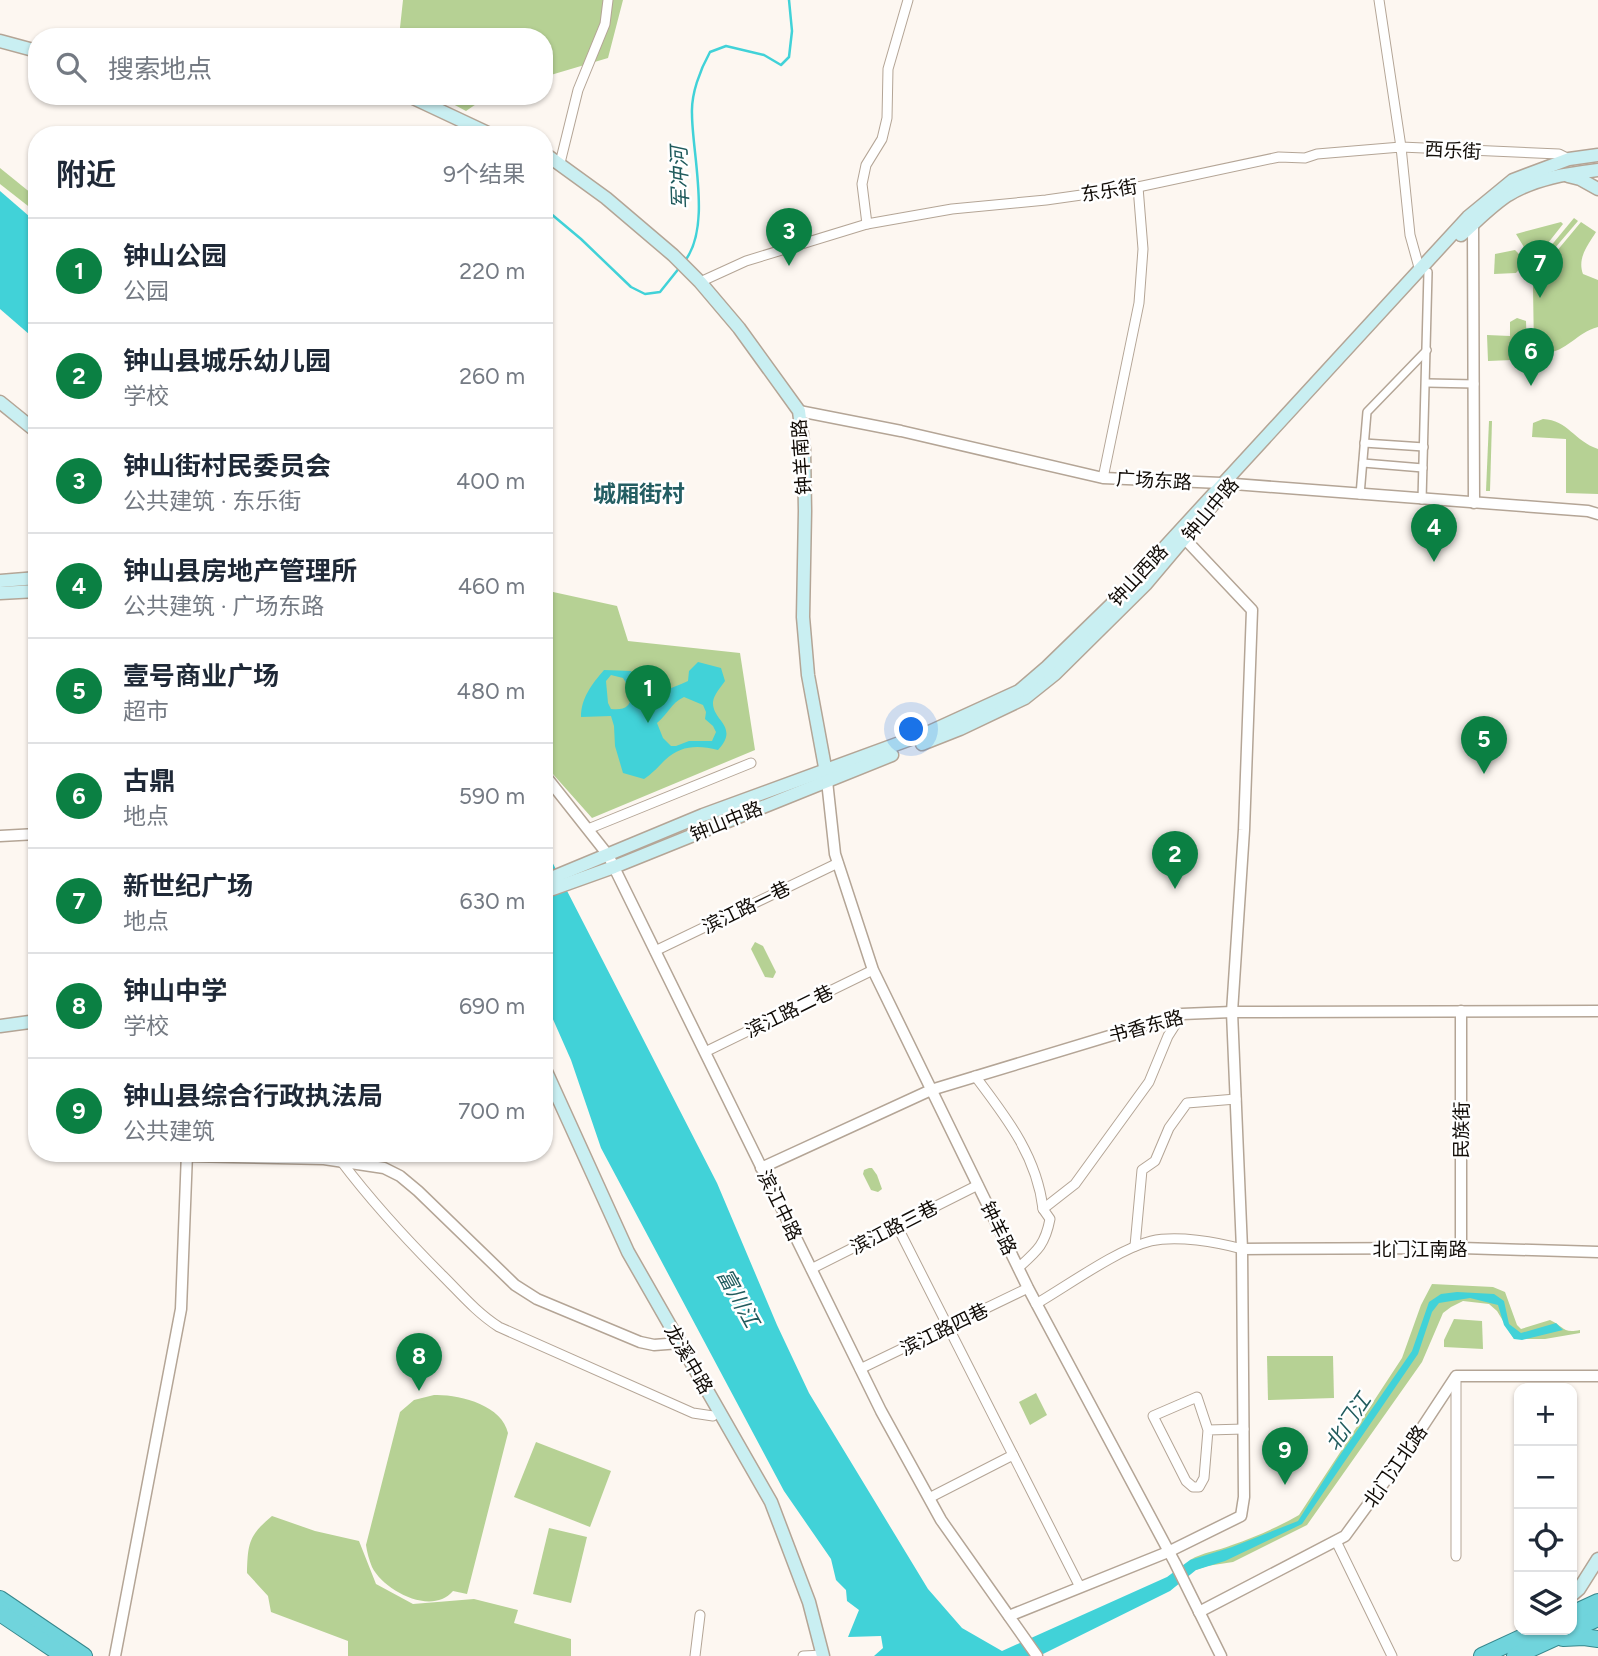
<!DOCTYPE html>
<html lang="zh">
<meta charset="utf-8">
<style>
:root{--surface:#fff;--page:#f6f6f7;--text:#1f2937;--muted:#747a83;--line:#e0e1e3;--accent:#0b8043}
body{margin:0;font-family:Figtree,"Noto Sans SC",sans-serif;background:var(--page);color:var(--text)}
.controls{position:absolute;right:21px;bottom:21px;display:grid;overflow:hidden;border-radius:14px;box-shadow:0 2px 5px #0004}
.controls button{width:63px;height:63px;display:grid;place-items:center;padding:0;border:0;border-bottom:2px solid var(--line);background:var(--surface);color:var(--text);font:35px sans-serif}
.you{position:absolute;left:912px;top:730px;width:24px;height:24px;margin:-18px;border:5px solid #fff;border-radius:50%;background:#1a73e8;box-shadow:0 0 0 10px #1a73e833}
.badge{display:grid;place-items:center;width:46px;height:46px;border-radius:50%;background:var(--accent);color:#fff;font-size:23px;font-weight:700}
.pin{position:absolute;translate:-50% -58px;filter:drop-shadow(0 2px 4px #0008)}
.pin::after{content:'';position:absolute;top:37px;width:24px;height:21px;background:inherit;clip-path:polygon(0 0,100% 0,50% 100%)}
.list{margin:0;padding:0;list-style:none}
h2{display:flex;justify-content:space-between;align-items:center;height:91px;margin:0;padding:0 28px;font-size:30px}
h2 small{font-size:23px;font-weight:400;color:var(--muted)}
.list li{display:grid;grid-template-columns:46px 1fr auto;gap:21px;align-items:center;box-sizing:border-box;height:105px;padding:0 28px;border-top:2px solid var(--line)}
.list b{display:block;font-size:26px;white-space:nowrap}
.list p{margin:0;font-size:23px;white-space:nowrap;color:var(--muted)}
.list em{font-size:23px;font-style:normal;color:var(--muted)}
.icon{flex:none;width:38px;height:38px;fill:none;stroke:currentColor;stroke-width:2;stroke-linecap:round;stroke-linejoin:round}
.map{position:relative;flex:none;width:1598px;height:1656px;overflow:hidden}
.search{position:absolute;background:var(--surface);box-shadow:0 2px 5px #0004;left:28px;top:28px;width:525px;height:77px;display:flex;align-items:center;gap:18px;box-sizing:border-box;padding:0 24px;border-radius:28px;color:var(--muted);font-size:26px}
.panel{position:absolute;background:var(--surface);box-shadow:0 2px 5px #0004;left:28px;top:126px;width:525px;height:1036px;border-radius:28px}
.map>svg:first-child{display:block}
</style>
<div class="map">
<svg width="1598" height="1656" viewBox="0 0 1598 1656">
<rect width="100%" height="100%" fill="#fdf7f1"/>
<g fill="#b6d194">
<path d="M403,0H623L608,58L544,77V37H399Z"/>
<path d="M438,96H488L466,111Z"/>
<path d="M0,168L37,198V213L0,184Z"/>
<path d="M1574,218L1578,221L1543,262L1540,259Z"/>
<path d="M1561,222L1563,224L1537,257L1533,254L1530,257L1516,234Z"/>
<path d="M1581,222L1596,232C1588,245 1577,258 1583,274L1598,280V327C1572,334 1564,359 1534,351L1533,287L1550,268L1546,264Z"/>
<path d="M1515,250L1526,261L1516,273L1494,274L1495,254Z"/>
<path d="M1517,318L1526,321L1527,351L1519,354L1512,360L1488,361L1487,335L1510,336V322Z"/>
<path d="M1543,419C1568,420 1574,441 1598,449V494L1566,493V439L1532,437L1533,423Z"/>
<path d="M1489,421H1492L1490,491H1486Z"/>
<path d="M544,590L617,606L628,641L740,653L755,750L592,818L544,764Z"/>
<path d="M755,942L763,946L776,972L773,978L765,977L751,949Z"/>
<path d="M869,1168H872L877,1175L882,1189L878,1192L871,1190L863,1174L864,1170Z"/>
<path d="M1432,1284L1493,1287L1505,1292L1517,1325L1521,1329L1550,1320C1564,1326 1562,1334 1580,1330V1333L1545,1339H1514L1497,1311L1489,1304L1463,1301L1451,1307L1443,1313L1422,1362L1307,1525L1233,1562L1207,1566L1196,1570L1190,1560C1203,1552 1218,1551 1232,1545C1255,1537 1278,1527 1299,1515L1402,1358L1421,1305Z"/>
<path d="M1454,1319L1482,1321L1483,1349L1444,1347V1340Z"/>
<path d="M1267,1356H1333L1334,1398L1268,1400Z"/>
<path d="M1036,1393L1047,1415L1030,1425L1019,1402Z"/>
<path d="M434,1395C459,1394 502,1405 508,1433L467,1594L453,1591C432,1616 384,1591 372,1567C369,1560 367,1552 366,1545L400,1412L414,1400Z"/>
<path d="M536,1442L611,1471L590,1527L514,1497Z"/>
<path d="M272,1516L315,1531L359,1541L376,1584L413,1604L474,1599L518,1610L514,1623L571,1639V1656H348V1641L271,1612L268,1596L247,1573C248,1544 248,1536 272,1516Z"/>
<path d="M549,1528L587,1537L571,1603L533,1594Z"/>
</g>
<g fill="#41d2d8" fill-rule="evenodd">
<path d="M0,191L37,223V341L0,309Z"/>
<path d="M698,662L721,668L725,681C721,687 714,694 713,702C712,721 740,726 718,750C698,745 681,745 665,760C658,767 653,773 644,779L623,773L615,746L614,726L611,716L581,717C581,698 592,684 604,670L631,671C651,695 660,694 688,681L689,671ZM611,675L623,678C633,694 636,712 611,709L608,703L606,681ZM684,697L703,705L706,712L705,719L713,726L716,732L712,741H689L676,746H671L663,738L657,723C668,714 671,703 684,697Z"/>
<path d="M544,846L717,1183L777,1325L809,1393L928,1589L962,1628L1002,1651L1167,1577L1190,1560L1232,1547L1298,1521L1338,1458L1412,1351L1429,1302L1441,1294L1457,1292L1494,1294L1504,1301L1509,1324L1521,1333L1556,1323L1563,1330L1522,1340L1514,1339L1504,1325L1498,1305L1470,1298L1439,1303L1432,1312L1418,1354L1302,1524L1225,1561L1196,1570L1170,1591L1039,1656H864H874L883,1648L881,1636L848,1637L859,1610L847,1601L846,1590L836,1580L831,1559L784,1491L601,1148L571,1060L544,999Z"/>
</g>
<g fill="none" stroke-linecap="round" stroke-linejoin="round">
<g stroke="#41d2d8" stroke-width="2.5">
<path d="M544,208L581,239L631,287L645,294L660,292L680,267"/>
<path d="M684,262C712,228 692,154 692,114C691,94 700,70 710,52L726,46L764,55L781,65L789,57L792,31L789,0"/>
</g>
<g stroke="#b4a596" stroke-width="10">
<g id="pedestrian">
<path d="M1427,383L1475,384"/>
<path d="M1364,443L1424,447"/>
<path d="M1363,463L1423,468"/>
<path d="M1360,495L1367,412L1427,350"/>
<path d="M1422,500L1428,272"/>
</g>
</g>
<g stroke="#b4a596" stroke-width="11">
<g id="minor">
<path d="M1379,0L1401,147L1559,154L1569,159"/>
<path d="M560,163L578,90L605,24L608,0"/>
<path d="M867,224L862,184L866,165L882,139L887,118L888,69L908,0"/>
<path d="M700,282L746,261L867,224L952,209L1046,200L1138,187L1279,157L1305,158L1317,154L1401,147L1410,235L1420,271"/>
<path d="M1103,478L1139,303L1143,249L1138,187"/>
<path d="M588,829L751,763"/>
<path d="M655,951L838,863"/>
<path d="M705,1052L873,970"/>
<path d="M975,1076C1006,1117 1037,1156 1043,1209"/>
<path d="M341,1161C372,1202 407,1240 443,1276C461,1294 477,1313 499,1327L693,1413L713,1416"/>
<path d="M897,1226L1080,1587"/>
<path d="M1135,1246L1142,1170L1155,1161L1169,1128L1187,1103L1236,1099"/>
<path d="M1018,1268C1037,1251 1045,1245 1050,1219L1043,1209L1075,1184L1149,1082L1168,1036L1182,1014"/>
<path d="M811,1269L978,1185"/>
<path d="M1036,1304C1067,1286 1118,1249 1151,1241C1177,1235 1217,1242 1242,1249"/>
<path d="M860,1369L1028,1288"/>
<path d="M1208,1430L1197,1397L1153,1416L1186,1481L1193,1487H1199L1204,1478L1208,1430L1244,1429"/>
<path d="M929,1498L1013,1455"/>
<path d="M1336,1541L1392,1656"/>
<path d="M1456,1556V1376"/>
<path d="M695,1656L700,1615"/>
<path d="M803,1656L823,1655"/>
</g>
</g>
<g stroke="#b4a596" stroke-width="13">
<g id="tertiary">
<path d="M1470,220L1473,224L1474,503"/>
<path d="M799,411L901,431L1103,478L1221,483L1588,511L1598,514"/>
<path d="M544,774L608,855L881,1411L941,1520L1037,1656"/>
<path d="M827,781L835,854L873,970L1028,1288L1175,1563L1221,1656"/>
<path d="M0,836L37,834"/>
<path d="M187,1156L324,1159L384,1168L400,1176L418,1191L515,1285L537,1299L640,1342L654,1345L680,1343"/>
<path d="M761,1168L931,1090L1182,1014L1232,1012L1598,1011"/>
<path d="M1461,1248V1011"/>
<path d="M1242,1249L1461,1248L1598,1252"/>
<path d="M1199,1612L1345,1536L1402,1458L1456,1376H1598"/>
<path d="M1009,1616L1168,1552L1241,1516L1244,1497L1242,1249L1232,1012L1244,830L1252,610L1185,539"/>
<path d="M115,1656L181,1309L187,1153"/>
</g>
</g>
<g stroke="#b4a596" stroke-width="15">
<g id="secondary">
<path d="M0,41L37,51"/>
<path d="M409,96L492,135"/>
<path d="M544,153L606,198L673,255L700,282L739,328L799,411L804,450L805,511L803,617L808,675L827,778"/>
<path d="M1568,176L1580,179L1598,189"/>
<path d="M1461,235C1476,222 1491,206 1508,195C1536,178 1566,174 1598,170"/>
<path d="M0,402L37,432"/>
<path d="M0,581L37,578"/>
<path d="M0,593L37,591"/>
<path d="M922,744L960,729L1025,698L1055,674L1146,584L1216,501"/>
<path d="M544,881L703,815L927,733L1019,691L1047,667L1118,598L1468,217L1513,180L1569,159L1598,155"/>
<path d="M544,892L614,867L892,755"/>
<path d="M0,1026L37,1021"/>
<path d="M544,1067L628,1252L771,1502L809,1602L823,1656"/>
<path d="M1572,1595L1579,1589L1598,1559"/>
</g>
</g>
<g stroke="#37878c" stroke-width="18">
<g id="trunk">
<path d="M0,1599L84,1656"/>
<path d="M0,1613L64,1656"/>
<path d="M1572,1614L1598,1602"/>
<path d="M1563,1638L1584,1637L1598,1639"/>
<path d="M1482,1656L1538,1630"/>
<path d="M1515,1656L1598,1618"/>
</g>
</g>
<use href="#pedestrian" stroke="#fff" stroke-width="7"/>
<use href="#minor" stroke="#fff" stroke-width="9"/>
<use href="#tertiary" stroke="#fff" stroke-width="10"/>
<use href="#secondary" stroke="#c9eff2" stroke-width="12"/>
<use href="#trunk" stroke="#70d4dc" stroke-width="16"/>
</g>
<g text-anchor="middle" stroke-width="5" stroke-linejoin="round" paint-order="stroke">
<g font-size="19" fill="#110c07" stroke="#fff">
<text transform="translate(1453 150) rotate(3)" y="7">西乐街</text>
<text transform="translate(1109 190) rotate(-9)" y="7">东乐街</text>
<text transform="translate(801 457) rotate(-94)" y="7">钟羊南路</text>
<text transform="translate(1154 480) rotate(3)" y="7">广场东路</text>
<text transform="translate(1210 509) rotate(-50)" y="7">钟山中路</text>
<text transform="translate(1138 575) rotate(-47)" y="7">钟山西路</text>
<text transform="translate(726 821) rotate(-22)" y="7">钟山中路</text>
<text transform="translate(746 907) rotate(-26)" y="7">滨江路一巷</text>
<text transform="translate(789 1011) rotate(-26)" y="7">滨江路二巷</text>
<text transform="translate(1146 1026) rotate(-15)" y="7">书香东路</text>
<text transform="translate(1461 1130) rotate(-90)" y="7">民族街</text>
<text transform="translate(780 1205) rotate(64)" y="7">滨江中路</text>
<text transform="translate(894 1227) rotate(-27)" y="7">滨江路三巷</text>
<text transform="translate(999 1228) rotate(64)" y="7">钟羊路</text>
<text x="1420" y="1256">北门江南路</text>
<text transform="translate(944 1329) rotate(-26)" y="7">滨江路四巷</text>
<text transform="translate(689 1359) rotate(60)" y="7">龙溪中路</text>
<text transform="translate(1395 1466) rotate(-55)" y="7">北门江北路</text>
</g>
<g font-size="21" font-style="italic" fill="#205b5d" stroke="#fff">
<text transform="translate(680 178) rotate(-92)" y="7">军冲河</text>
<text transform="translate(738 1298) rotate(61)" y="7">富川江</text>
<text transform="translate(1348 1422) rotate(-56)" y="7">北门江</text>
</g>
<g font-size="23" font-weight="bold" fill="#245e63" stroke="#fff">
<text x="639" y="502">城厢街村</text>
</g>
</g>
</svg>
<div class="controls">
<button>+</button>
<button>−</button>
<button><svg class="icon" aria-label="locate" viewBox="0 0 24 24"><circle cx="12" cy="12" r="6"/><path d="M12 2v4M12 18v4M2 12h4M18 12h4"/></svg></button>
<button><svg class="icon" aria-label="layers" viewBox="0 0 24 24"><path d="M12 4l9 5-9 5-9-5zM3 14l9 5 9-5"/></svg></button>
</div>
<div class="you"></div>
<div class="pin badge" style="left:648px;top:723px">1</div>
<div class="pin badge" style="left:1175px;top:889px">2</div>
<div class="pin badge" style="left:789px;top:266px">3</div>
<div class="pin badge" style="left:1434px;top:562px">4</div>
<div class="pin badge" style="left:1484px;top:774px">5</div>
<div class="pin badge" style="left:1531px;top:386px">6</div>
<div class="pin badge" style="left:1540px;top:298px">7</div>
<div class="pin badge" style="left:419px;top:1391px">8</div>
<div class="pin badge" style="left:1285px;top:1485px">9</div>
<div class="search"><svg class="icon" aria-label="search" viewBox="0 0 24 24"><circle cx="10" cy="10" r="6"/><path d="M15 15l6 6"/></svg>搜索地点</div>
<section class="panel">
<h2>附近<small>9个结果</small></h2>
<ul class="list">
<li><span class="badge">1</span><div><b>钟山公园</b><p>公园</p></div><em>220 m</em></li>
<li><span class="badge">2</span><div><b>钟山县城乐幼儿园</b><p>学校</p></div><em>260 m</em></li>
<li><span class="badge">3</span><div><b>钟山街村民委员会</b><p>公共建筑 · 东乐街</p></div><em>400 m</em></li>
<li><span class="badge">4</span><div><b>钟山县房地产管理所</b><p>公共建筑 · 广场东路</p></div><em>460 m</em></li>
<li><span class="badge">5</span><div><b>壹号商业广场</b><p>超市</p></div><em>480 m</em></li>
<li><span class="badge">6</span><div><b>古鼎</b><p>地点</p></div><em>590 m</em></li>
<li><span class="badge">7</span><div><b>新世纪广场</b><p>地点</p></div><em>630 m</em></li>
<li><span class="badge">8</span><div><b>钟山中学</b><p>学校</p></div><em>690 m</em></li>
<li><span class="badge">9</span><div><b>钟山县综合行政执法局</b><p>公共建筑</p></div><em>700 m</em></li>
</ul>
</section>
</div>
